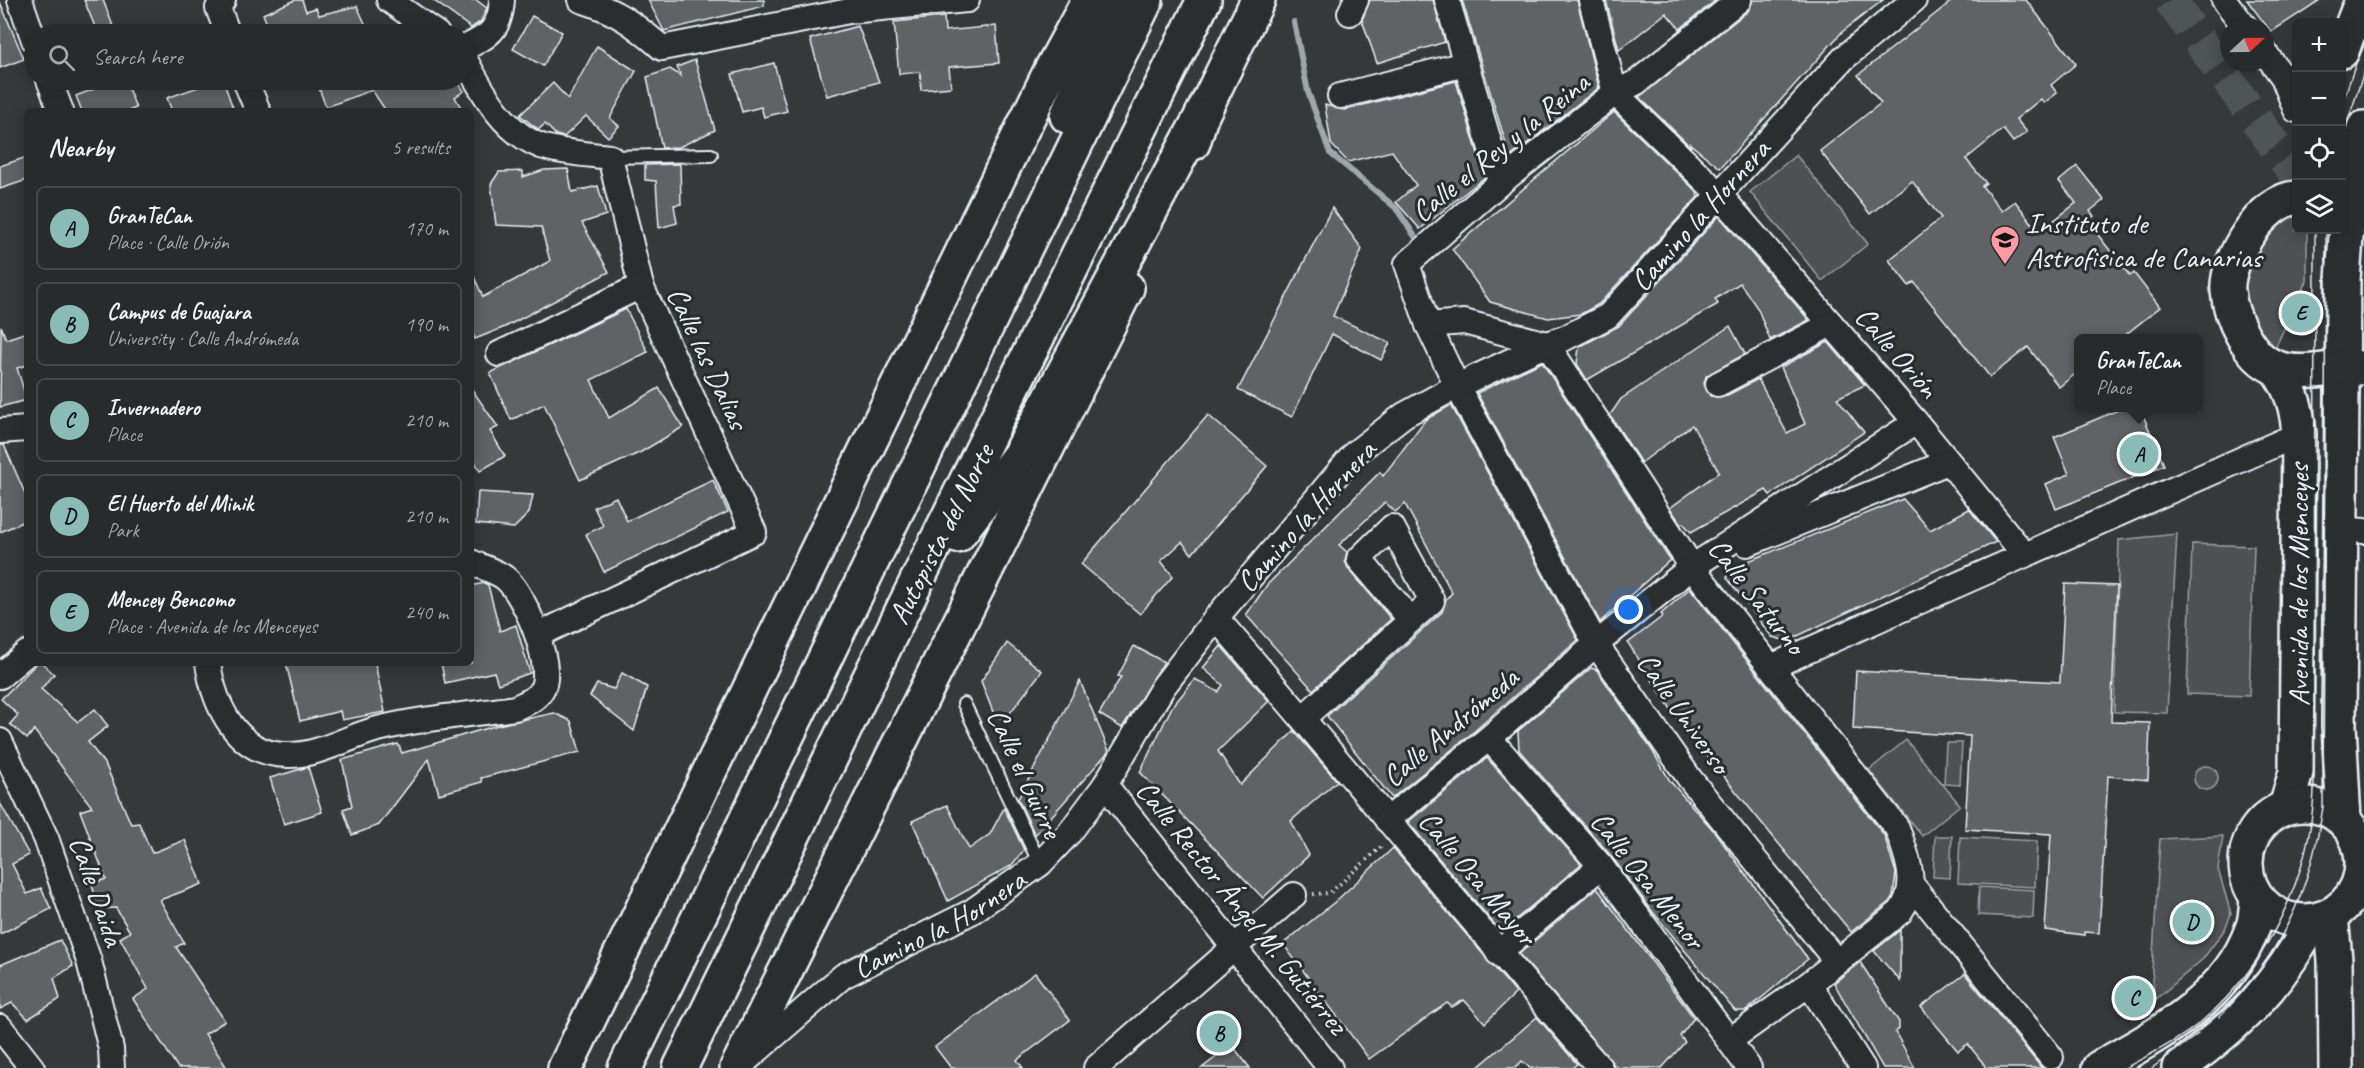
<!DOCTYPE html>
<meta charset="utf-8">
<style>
:root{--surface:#282b2c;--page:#343738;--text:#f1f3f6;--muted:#a5a7a9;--line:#444748;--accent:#8bbbb9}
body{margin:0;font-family:Caveat,sans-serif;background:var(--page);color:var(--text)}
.controls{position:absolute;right:18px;top:18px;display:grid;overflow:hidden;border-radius:9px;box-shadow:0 3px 15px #0003}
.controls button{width:54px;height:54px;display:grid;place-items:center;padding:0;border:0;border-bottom:2px solid var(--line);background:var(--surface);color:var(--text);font:30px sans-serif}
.compass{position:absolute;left:2220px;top:18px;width:54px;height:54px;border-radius:50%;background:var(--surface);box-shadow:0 3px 15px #0003;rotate:68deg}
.you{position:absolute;left:1629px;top:610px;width:21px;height:21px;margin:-15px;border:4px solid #fff;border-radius:50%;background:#1a73e8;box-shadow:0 0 0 9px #1a73e833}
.badge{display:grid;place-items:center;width:39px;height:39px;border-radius:50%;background:var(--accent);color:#111;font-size:20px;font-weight:700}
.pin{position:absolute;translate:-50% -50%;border:3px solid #fff;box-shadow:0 2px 6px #0006}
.popup{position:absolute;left:2074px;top:334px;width:129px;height:78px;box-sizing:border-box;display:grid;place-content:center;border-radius:9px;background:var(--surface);filter:drop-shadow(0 2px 4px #0005);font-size:20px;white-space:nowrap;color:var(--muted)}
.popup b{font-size:22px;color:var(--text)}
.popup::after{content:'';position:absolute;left:50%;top:100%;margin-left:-12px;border:12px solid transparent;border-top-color:var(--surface)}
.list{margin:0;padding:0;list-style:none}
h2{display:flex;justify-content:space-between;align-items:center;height:78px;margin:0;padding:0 24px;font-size:26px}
h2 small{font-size:20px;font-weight:400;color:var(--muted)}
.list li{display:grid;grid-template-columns:39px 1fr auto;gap:18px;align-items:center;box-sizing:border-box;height:84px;margin:0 12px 12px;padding:0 12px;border:2px solid var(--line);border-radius:9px}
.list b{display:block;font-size:22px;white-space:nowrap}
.list p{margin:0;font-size:20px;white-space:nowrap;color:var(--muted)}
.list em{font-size:20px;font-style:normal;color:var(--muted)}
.icon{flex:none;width:33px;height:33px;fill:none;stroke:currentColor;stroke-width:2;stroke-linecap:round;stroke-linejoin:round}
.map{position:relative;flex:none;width:2364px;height:1068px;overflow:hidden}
.search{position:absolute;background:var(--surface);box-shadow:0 3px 15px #0003;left:24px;top:24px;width:450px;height:66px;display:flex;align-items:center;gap:15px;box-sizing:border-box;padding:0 21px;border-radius:33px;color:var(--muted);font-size:22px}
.panel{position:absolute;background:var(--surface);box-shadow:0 3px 15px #0003;left:24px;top:108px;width:450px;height:558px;border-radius:9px}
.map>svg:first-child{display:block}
</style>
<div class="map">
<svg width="2364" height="1068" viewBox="0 0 2364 1068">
<rect width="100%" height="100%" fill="#35393a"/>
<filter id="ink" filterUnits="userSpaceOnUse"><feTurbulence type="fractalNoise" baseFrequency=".0167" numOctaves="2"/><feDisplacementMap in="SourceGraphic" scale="12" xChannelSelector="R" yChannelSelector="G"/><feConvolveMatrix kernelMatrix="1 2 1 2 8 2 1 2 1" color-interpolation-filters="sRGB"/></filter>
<g filter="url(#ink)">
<g fill="#4d5152" stroke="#9aa1a5" stroke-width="1.5">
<path d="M1796,155L1868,244L1822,281L1750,192Z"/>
<path d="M2296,217V230H2307V281L2274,350C2259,334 2245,317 2243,294C2241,272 2262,227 2283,218C2286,217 2292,217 2296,217Z"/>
<path d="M2177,534L2167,713L2114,712L2119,540Z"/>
<path d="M2192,544L2254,546L2249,696L2187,694Z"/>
<path d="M1906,740L1960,805L1922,836L1869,770Z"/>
<path d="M1946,743H1962L1960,785L1944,784Z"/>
<circle cx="2206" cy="778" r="12"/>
<path d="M1935,836H1952L1950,878L1933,877Z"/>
<path d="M2223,836L2218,869L2231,914L2225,929L2203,959L2155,1000L2152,971L2160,839Z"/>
<path d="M1960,837L2037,841L2035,887L1958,883Z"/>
<path d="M1979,887L2034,890L2033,918L1978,915Z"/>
</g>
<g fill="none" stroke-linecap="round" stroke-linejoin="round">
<path stroke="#a0a7ac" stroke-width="6" d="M1294,22L1308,92L1330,153L1396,208L1416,238"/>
</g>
<g fill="#5f6365" stroke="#e8f1f8" stroke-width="1.5">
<path d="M84,0H103L116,34H98Z"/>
<path d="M295,0H302L306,11L316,8L319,15L357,6L370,34H271L263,14Z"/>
<path d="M433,0H476L487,8L481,21L471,28Z"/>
<path d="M648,0H764V6L664,31Z"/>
<path d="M1370,0H1433L1445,42L1377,63L1362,20Z"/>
<path d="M1462,0H1577L1598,84L1597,89L1510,157Z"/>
<path d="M1606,0H1716L1680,29L1666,13L1619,50Z"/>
<path d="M1753,0H1883L1842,32L1720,168L1690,144L1691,147L1639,97L1748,11Z"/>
<path d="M1953,0H2026L2076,64L2051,85L2057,93L2044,103L2041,99L2016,119L2027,132L2013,142L2003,129L1966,159L1986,183L1982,186L2002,211L2015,201L2039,232L2076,203L2059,181L2077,166L2104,200L2090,211L2094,216L2087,221L2130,276L2134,273L2160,307L2120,339H2079V371L2059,387L2028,347L1990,377L1914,282L1909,286L1889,260L1941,218L1912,181L1870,214L1820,151L1881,103L1858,75Z"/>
<path d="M2247,0H2320L2271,32Z"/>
<path d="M0,2L24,59L0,68Z"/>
<path d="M532,16L562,32L543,66L513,49Z"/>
<path d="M944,17L945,31L996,26L999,63L949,67L951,87L921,90L920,72L899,74L894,22Z"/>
<path d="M858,26L879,82L827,96L810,39Z"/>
<path d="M597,46L636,71L610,118L619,126L608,137L586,116L564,137L556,135L545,124L539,129L535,127L520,115L553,83L568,99Z"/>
<path d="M695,60L715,130L679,147L662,148L647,77L670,69L681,76L677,67Z"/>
<path d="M774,63L787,111L764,117L761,107L742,112L732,74Z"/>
<path d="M117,80H125L136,108L128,111H82L76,96Z"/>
<path d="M218,80H223L234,111H172L167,98Z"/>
<path d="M316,80H456L464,91L455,97L463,111H386L372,90L326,107Z"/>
<path d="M1456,81L1485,177L1420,229L1396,202L1416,185L1392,151L1348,162L1331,144L1325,105L1344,110Z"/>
<path d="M1614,112L1697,192L1698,197L1599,304L1581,314L1548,318L1490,302L1452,249Z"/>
<path d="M27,157V180L0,189V166Z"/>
<path d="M680,164L681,204L674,205L677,223L659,228L656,181L645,180V165Z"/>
<path d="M568,169L572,192L598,186L606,215L582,223L609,272L505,327L475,339L471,330V270L483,297L550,261L541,227L496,225L491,184L499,172L523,171V177L544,170Z"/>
<path d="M1332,208L1362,249L1333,316L1390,343L1381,360L1332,334L1292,417L1238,390Z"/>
<path d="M1719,216L1809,320L1770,340L1758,309L1740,283L1715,299L1718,304L1587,380L1577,364L1579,347L1619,326Z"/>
<path d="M626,309L648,352L591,380L609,418L659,388L683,427L641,452L580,480L544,404L511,420L490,373Z"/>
<path d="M1,326L6,339L27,332V365L17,368L27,400L0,407Z"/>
<path d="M1730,326L1745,354L1706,376L1704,384L1710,396L1724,397L1758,379L1787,433L1805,424L1781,367L1828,342L1865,385L1837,398L1864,432L1770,495L1766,490L1691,532L1683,523L1681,524L1670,508L1719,472L1692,425L1641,463L1610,415L1621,399Z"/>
<path d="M1542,362L1670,560L1600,622L1477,393Z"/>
<path d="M471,388L498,427L490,431L505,456L480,471L471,455Z"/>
<path d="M1451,405L1578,640L1470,735L1392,798L1327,716L1442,612L1446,599L1452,593L1405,504L1395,512L1385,502L1339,545L1347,552L1345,561L1348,568L1391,619L1313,690L1246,615L1267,585L1380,472L1383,476L1425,420Z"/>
<path d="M2123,408H2140L2164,465L2056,509L2046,484L2069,474L2054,437Z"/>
<path d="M1208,415L1267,466L1192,554L1182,542L1161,561L1173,576L1140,614L1081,564Z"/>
<path d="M0,445H4L27,498V520L0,532Z"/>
<path d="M713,480L728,512L604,572L586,534L603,526L594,507L616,497L627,521Z"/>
<path d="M478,492L533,495L529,513L514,528L476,524Z"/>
<path d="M1903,499L1930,530L1969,509L1996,542L1787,641L1772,637L1727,578L1731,568Z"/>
<path d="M484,583L488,585L500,631L516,625L530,673L498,684L494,672L445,683L441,663H471V586Z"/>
<path d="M2065,584L2117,586L2111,722L2150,723L2148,780L2108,776L2099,933L2084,932L2085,935L2045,930L2051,834L1965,829L1970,736L1853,729L1856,671L2060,682Z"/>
<path d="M1690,588L1884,835L1896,873L1893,896L1889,902L1851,932L1680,723L1628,643L1663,616L1661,614Z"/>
<path d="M1007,643L1042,671L1004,721L993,712L981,681Z"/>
<path d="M1134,646L1164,662L1122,728L1099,714L1121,677L1118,676Z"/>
<path d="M1221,646L1269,701L1218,751L1240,785L1294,731L1337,781L1291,821L1309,855L1263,898L1140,772L1172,707L1195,679L1218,692L1223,685L1203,668Z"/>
<path d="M37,663H42L54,674L41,689L78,722L95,709L108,726L88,742L106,766L131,824L139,823L152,853L185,840L202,884L160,900L184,943L176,947L225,1021L205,1034L227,1068H178L133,999L148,989L120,938L130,932L116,908L98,909L92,884L106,879L80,811L92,807L34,730L27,739L10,724L18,715L1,699Z"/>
<path d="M286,663H375L385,712L342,720L340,711L300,721Z"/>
<path d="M1591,668L1597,670L1652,750L1670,781L1714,831L1808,959L1746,1011H1735L1652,911L1612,857L1519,750L1518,731Z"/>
<path d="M622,673L647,687L634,731L590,696L597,684L614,689Z"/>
<path d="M1080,681L1109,751L1035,835L1018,799Z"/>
<path d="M554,713L571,721L580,752L481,778L482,782L439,794L429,759L379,825L352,835L343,809L352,806L342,760L398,744L402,753L498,725Z"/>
<path d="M1487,758L1581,864L1501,932L1408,822Z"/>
<path d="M308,767L322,812L284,824L270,778Z"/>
<path d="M0,803L29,855L12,864L27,894L41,888L51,909L0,934Z"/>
<path d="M947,805L969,849L990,834L1004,808L1024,850L1011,866L948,901L912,821Z"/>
<path d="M1393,848L1516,993L1485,1023L1464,1000L1452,1007L1447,1003L1369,1059L1283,944L1337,900Z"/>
<path d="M1597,888L1694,1018L1680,1036L1685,1042L1662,1068H1617L1519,954Z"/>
<path d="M1900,930V981L1874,951Z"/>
<path d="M60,940L73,966L54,978L60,999L28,1019L12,1003L0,1009V965Z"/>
<path d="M1860,962L1899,1022V1029L1895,1032L1915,1068H1883L1834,983Z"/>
<path d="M1035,973L1070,1020L1017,1060L1023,1068H951L935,1047Z"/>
<path d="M1965,974L2040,1066L2043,1068H1987L1968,1044L1958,1051L1921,1007Z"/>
<path d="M2142,981L2153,998L2126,1016L2115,999Z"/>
<path d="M1537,1017L1577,1064L1572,1068H1530L1522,1061L1515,1068H1477Z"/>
<path d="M1232,1045L1250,1068H1202Z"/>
</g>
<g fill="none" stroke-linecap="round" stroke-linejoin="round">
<path stroke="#505556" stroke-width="33" stroke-dasharray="33 16" stroke-linecap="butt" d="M2170,0L2296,175"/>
<g stroke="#e8f1f8" stroke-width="16">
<g id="lane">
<path d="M610,157L711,155"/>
<path d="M964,704L1040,864"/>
</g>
</g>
<g stroke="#e8f1f8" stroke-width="28">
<g id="street">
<path d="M20,0L34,40"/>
<path d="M223,0L218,8L228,34"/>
<path d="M389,0L437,34"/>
<path d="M581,0C617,11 634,24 662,48L849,11L967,0"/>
<path d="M1447,0L1501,182"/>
<path d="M1591,0L1615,93L1718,193L1916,422L2024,554"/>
<path d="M1739,0L1637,82L1615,93L1501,182L1407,264L1428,325L1457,386L1596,644L1690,779L1837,962"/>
<path d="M2224,0L2245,27"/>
<path d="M1350,13L1356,0"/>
<path d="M464,48C489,36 500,30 502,0"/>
<path d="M2265,53L2283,77L2296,110"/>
<path d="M464,58C482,91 503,132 541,146C562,153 588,154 610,157L641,286L754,532L538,635"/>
<path d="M49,80L61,111"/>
<path d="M245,80L258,111"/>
<path d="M1340,96L1465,64"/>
<path d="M1428,325L1464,322L1547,344L1692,567L1897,828C1907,857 1920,885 1900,912L1809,984L1730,1040"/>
<path d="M499,354L641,286"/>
<path d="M1718,384L1831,324"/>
<path d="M0,431L27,429"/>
<path d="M2339,529L2364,531"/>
<path d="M1747,544L1948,462"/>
<path d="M1216,618C1345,766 1469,920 1600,1068"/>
<path d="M208,663C214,705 237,755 287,755C317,756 346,738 374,730C419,718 469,715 515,708C526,703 538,699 543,687C553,663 524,593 505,578C496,571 481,567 471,562"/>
<path d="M1773,666L2299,434"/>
<path d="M0,676L27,653"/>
<path d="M1303,718L1432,601L1392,527L1359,559L1411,620"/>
<path d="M1489,738L1601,866L1749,1068"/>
<path d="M0,741L46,838L89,961L111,1049L112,1068"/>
<path d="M1105,785L1330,1068"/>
<path d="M1387,820L1489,738L1596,644L1692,567L1916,422"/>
<path d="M1912,885L2051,1057"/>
<path d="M1498,953L1601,866"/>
<path d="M1809,984L1863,1068"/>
<path d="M0,1027L32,1068"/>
<path id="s1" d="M743,1063L843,976L971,912L1040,864L1070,832L1105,785L1163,687L1216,618L1355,453L1404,415L1457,386L1547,344L1565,338L1608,316L1844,58L1914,0"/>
<path d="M1096,1068L1294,895"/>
</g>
</g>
<g stroke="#e8f1f8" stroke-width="38">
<g id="secondary">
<path d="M2342,51L2362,0"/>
<path d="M1193,143L1201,117L1258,0"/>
<path d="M2296,198C2263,199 2225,261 2228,291C2230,316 2249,357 2274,367C2294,375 2322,371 2342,367"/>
<path d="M2275,367C2292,389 2297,408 2299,434L2296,772L2286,807"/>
<circle cx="2304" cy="863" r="58"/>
<path d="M2344,821L2339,725L2343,280L2346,237L2364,128"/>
<path d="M2331,915L2335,960L2336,1068"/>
<path d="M565,1068L1051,70L1089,0"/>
<path d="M737,1068L1127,288"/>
<path d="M2099,1068C2158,1035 2228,998 2252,929C2256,920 2256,908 2257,898"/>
<path d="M2179,1068C2238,1024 2278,988 2312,921"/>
</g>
</g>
<g stroke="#e8f1f8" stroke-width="38">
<g id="primary">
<path d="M2352,196L2364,199"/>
<path d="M2342,367L2364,368"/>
</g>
</g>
<g stroke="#e8f1f8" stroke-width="38">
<g id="highway">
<path d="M1067,116L1114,0"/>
<path d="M957,536L1020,454L1201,117"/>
<path d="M625,1068L1146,0"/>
<path d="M680,1068L905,605L1204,0"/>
</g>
</g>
<path stroke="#e8f1f8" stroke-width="4" stroke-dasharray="1.5 4.5" stroke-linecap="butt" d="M1313,894L1330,893L1383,845"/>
<use href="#lane" stroke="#2a2d2e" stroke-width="12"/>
<use href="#street" stroke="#2a2d2e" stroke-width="24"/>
<use href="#secondary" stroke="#2a2d2e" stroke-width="33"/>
<use href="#primary" stroke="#2a2d2e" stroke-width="33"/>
<use href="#highway" stroke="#2a2d2e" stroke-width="33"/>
<g stroke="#e8f1f8" stroke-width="1.5">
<path d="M2342,104L2364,40"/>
<path d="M2342,139L2364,72"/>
<path d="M2219,1017C2280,956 2310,893 2323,807L2326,230"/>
<path d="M2125,1068C2152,1053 2180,1040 2203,1020C2268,965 2310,876 2314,792L2315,230"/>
<path d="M2152,1068L2198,1034"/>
</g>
</g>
</g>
<defs>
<g id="university-pin" transform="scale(1.5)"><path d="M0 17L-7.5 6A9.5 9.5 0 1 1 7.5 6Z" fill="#ff9aa2" stroke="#2a2d2e"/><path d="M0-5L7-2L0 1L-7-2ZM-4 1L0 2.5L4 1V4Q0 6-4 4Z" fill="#111"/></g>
</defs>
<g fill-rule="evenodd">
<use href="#university-pin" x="2005" y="240"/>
</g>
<g text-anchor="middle" stroke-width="6" stroke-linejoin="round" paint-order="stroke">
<g font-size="30" fill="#e8f1f8" stroke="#2a2d2e">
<text transform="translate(1500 147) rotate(-39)" y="10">Calle el Rey y la Reina</text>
<text transform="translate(1700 215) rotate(-48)" y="10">Camino la Hornera</text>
<text transform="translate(1897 352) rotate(49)" y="10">Calle Orión</text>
<text transform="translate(708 358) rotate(65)" y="10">Calle las Dalias</text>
<text transform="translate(1306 516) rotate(-48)" y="10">Camino la Hornera</text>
<text transform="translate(941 534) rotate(-63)" y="10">Autopista del Norte</text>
<text transform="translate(2298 585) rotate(-90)" y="10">Avenida de los Menceyes</text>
<text transform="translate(1757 596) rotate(52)" y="10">Calle Saturno</text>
<text transform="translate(1684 713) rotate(55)" y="10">Calle Universo</text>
<text transform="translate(1450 727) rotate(-40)" y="10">Calle Andrómeda</text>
<text transform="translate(1025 773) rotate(65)" y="10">Calle el Guirre</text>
<text transform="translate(1478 878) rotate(50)" y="10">Calle Osa Mayor</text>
<text transform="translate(1648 880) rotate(52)" y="10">Calle Osa Menor</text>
<text transform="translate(97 891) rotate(71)" y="10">Calle Daida</text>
<text transform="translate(1242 907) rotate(51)" y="10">Calle Rector Ángel M. Gutiérrez</text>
<text dy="10" stroke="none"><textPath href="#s1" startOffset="242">Camino la Hornera</textPath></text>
</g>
<g font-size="30" fill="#e8f1f8" stroke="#2a2d2e" text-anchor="start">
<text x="2026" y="233">Instituto de<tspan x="2026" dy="34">Astrofisica de Canarias</tspan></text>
</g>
</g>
</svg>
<div class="controls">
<button>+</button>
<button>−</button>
<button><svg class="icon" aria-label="locate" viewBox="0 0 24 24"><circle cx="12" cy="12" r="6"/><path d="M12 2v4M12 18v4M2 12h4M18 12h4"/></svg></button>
<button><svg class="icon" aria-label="layers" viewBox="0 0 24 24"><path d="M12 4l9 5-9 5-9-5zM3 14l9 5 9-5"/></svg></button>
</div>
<svg class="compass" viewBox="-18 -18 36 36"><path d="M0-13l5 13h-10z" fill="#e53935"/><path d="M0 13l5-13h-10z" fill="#a5a7a9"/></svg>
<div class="you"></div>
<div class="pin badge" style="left:2139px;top:454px">A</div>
<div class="popup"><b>GranTeCan</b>Place</div>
<div class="pin badge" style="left:1219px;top:1033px">B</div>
<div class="pin badge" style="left:2134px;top:998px">C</div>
<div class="pin badge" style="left:2192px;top:922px">D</div>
<div class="pin badge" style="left:2301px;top:313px">E</div>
<div class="search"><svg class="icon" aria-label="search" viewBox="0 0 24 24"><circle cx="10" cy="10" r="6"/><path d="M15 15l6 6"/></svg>Search here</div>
<section class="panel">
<h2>Nearby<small>5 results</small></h2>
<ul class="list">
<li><span class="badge">A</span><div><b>GranTeCan</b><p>Place · Calle Orión</p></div><em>170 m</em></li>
<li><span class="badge">B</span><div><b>Campus de Guajara</b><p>University · Calle Andrómeda</p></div><em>190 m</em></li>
<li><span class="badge">C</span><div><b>Invernadero</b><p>Place</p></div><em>210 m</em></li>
<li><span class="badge">D</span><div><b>El Huerto del Minik</b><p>Park</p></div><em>210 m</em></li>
<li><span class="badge">E</span><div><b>Mencey Bencomo</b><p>Place · Avenida de los Menceyes</p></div><em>240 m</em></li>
</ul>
</section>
</div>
